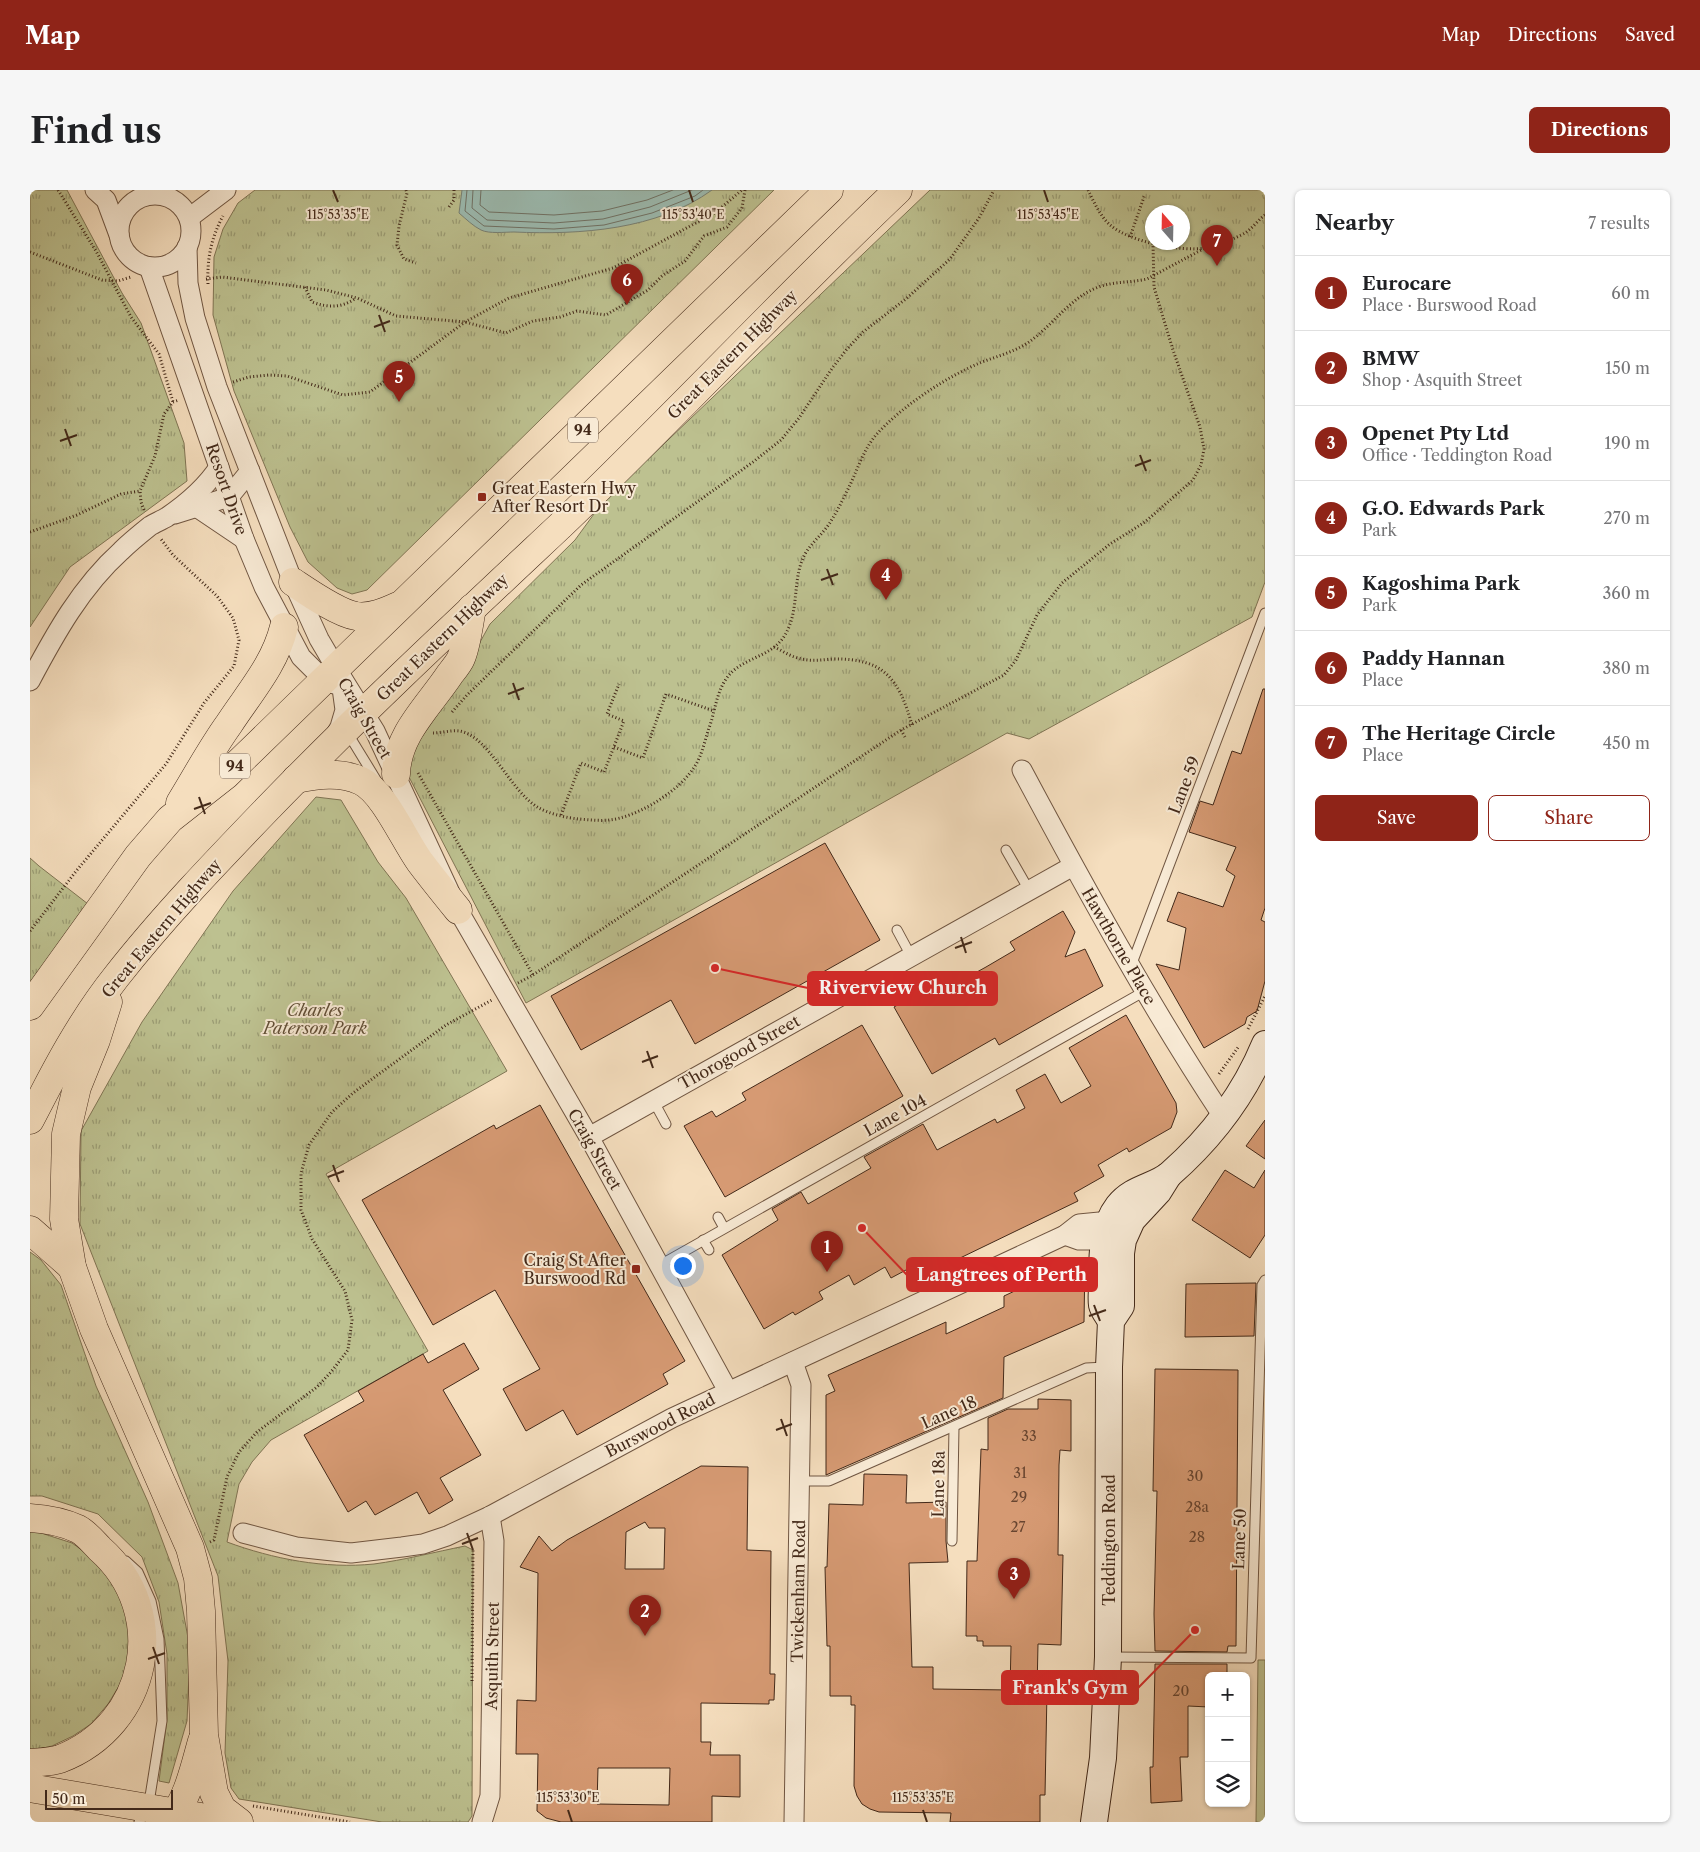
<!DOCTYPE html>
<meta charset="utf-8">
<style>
:root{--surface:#fff;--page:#f6f6f6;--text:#202124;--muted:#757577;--line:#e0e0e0;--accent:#8f2418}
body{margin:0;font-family:"Libre Caslon Text",serif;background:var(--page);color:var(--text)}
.controls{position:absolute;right:15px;bottom:15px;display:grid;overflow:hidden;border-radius:8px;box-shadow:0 1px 4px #0004}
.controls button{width:45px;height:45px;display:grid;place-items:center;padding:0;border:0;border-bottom:1px solid var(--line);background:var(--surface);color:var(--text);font:25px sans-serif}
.compass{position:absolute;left:1115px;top:15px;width:45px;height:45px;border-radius:50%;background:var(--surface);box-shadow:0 1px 4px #0004;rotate:340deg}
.scale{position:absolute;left:15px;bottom:12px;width:128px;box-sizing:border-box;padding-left:5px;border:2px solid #432919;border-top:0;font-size:14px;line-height:18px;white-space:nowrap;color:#432919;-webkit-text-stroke:4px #f8ead5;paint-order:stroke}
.you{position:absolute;left:652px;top:1075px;width:18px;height:18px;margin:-12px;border:4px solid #fff;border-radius:50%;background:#1a73e8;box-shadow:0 0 0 8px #1a73e833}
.badge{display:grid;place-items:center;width:32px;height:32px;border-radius:50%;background:var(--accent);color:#fff;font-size:16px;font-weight:700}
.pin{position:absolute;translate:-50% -41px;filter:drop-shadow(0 1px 2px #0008)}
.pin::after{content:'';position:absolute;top:26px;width:18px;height:15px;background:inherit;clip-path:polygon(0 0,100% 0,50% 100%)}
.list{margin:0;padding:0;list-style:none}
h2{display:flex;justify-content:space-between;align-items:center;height:65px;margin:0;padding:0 20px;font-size:21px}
h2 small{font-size:16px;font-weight:400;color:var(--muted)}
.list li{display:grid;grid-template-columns:32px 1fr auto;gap:15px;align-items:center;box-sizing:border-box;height:75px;padding:0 20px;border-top:1px solid var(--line)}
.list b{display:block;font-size:19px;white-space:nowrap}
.list p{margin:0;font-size:16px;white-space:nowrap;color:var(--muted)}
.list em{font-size:16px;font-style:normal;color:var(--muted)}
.actions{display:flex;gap:10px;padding:15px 20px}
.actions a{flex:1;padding:11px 0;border:1px solid var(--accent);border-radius:8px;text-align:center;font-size:18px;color:var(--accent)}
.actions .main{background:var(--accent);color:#fff}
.icon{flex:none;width:28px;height:28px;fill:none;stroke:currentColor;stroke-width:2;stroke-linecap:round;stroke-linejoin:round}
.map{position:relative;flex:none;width:1235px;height:1632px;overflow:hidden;border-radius:8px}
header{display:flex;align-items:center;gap:30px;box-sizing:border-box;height:70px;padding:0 25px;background:var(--accent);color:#fff}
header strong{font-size:24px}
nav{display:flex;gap:28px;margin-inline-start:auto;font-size:18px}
.intro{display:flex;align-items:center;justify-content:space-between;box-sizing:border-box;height:120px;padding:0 30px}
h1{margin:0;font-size:35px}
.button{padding:12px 22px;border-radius:8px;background:var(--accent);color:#fff;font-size:18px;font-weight:700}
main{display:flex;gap:30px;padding:0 30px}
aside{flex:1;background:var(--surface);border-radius:8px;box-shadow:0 1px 4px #0004}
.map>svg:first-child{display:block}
</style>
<header>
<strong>Map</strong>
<nav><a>Map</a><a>Directions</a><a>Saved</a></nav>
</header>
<div class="intro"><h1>Find us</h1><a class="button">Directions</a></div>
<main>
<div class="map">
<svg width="1235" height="1632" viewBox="0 0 1235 1632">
<defs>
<pattern id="park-tufts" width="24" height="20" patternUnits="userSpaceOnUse" patternTransform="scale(1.25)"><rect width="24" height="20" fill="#bdc190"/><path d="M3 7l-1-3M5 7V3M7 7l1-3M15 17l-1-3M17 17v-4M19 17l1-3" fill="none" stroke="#9b9d75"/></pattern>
</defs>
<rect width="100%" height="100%" fill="#f5debe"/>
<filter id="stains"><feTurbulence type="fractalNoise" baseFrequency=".004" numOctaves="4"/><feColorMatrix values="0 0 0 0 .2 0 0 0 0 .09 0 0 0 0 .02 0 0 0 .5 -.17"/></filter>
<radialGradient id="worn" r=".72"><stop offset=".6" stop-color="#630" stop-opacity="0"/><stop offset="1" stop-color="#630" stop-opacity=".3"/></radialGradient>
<path fill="#bdc190" stroke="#807554" d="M1228,1470H1235V1632H1226Z"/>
<g fill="url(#park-tufts)" stroke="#807554" fill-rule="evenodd">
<path d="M0,0H37L92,103L111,133L154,253L157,291L40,377L0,437Z"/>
<path d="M225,0H744L337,400L322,404L307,398L278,372L260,337L204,201L183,125L184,67L193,39L208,13Z"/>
<path d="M900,0H1235V392L1222,427L999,549L977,543L496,813L379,587L378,567L421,505L460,434L545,350L572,313ZM1122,22H1152V52H1122Z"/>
<path d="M286,607L311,610L348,672L376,708L477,881L296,984L398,1161L241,1250L222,1272L209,1294L197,1352C243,1369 295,1379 344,1374C374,1370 405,1362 435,1356L443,1360L442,1626L438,1632H352L209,1609L201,1598L195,1563L198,1471L188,1386L50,1034L51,941L112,832L203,701Z"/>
<path d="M0,668L9,676L58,714L0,798Z"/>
<path d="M0,1062L11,1070L31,1095L66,1196L118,1312L148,1393L160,1459L157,1531L139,1593L129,1591L137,1529V1464L129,1412L112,1367L68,1324L12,1306H0Z"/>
<path d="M0,1341H5L42,1353L74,1376L92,1405L102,1455L98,1476L89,1496L78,1514L61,1534L43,1546L22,1556L0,1561Z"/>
</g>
<path fill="#9cbcb2" stroke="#788175" d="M432,0H682C627,40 550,45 484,42C475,42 459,44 451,40C443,36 436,29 429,23Z"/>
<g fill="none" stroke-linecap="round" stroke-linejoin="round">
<g stroke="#707266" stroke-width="1">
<path d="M437,0L435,21L454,36L524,39L574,35L622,23L665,6L673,0"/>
<path d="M443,0L442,18L457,30L524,33L573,29L620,17L662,0"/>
<path d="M451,0L450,15L459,22L524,25L572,21L617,10L643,0"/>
</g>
</g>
<g fill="#d69a73" stroke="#432919" fill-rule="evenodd">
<path d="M1233,499H1235V718L1231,730L1235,732V791L1227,821L1217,827L1215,834L1174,858L1126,774L1149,780L1156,738L1137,731L1148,702L1193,717L1205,686L1196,680L1206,657L1159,642L1170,611L1183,615L1202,561L1211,564Z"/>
<path d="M795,653L850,750L665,854L641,810L551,860L521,806Z"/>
<path d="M1033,721L1045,742L1035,767L1055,759L1073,796L969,855L965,848L902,884L864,817L922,784L927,793L956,777L985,760L980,752Z"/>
<path d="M1096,825L1146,913L1147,922L1141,938L1099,962L1097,958L1068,975L1074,986L1044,1003L1048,1011L897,1084L891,1072L861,1088L855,1077L824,1095L819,1085L789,1102L793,1109L765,1125L763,1122L734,1139L692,1065L748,1030L742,1019L771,1002L778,1014L841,978L834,967L893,934L907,960L965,929L967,933L995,918L986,900L1015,884L1031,913L1061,896L1039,858Z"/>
<path d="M832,835L873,906L695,1007L654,936L682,921L686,927L716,910L712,903Z"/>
<path d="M510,915L655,1171L633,1184L638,1194L547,1245L533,1220L496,1241L473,1199L510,1179L465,1100L403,1135L332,1010L464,935L466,939Z"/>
<path d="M1235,930V969L1216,956Z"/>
<path d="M1195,980L1224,998L1235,980V1045L1220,1068L1162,1030Z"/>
<path d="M1055,1068L1054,1132L974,1167L973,1208L796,1285V1205L805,1201L798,1185L916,1132V1144L974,1117V1106Z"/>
<path d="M1226,1093L1224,1146L1155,1147L1156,1094Z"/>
<path d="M434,1153L449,1179L413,1200L451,1265L410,1288L423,1310L399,1324L387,1302L345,1325L336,1311L318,1322L274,1245L334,1211L328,1201L393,1164L398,1173Z"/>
<path d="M1125,1179L1208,1180L1206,1456H1198L1197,1462L1125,1461L1124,1424L1127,1301H1123Z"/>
<path d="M1008,1209L1041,1210V1261L1030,1260L1029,1275L1028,1365H1033L1031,1455L1008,1454L1007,1501H1017L1015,1605H1010V1632H920L921,1623L849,1622L840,1619L832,1614L827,1606L824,1596L825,1515H821V1506H800V1456H797L795,1377H797L799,1314L833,1315L834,1284L877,1285L876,1313L916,1312V1351L918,1372L879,1373L882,1477H903V1499L980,1500L981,1456H953V1451H947V1446H936L937,1371H947L951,1259L958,1260V1228L978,1219H1008Z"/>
<path d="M671,1276L718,1277L717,1360L741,1361L740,1484H745L744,1510H739V1514L671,1513V1552H681L680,1565H710V1607L682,1606V1632H531L516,1628L507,1621L508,1564H486L487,1510L506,1511L508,1383L490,1377L509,1346L522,1361L537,1350ZM615,1332L619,1338H635L634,1379H595L596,1342ZM568,1578H640L639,1615L567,1614Z"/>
<path d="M1125,1474H1197V1486H1179V1517L1158,1516V1567H1150L1152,1611L1121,1613L1120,1577H1123Z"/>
</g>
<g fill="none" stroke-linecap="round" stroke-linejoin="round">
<g stroke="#705642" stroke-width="11">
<g id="service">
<path d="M317,542L347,591"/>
<path d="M976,660L999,700"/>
<path d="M867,740L881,766"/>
<path d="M1101,776L1235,423"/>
<path d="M623,910L636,934"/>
<path d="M688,1027L694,1038"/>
<path d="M673,1050L679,1060"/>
<path d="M630,1075L1115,801"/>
<path d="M770,1291H799L1056,1178L1076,1177"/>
<path d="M922,1351L924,1237"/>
<path d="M96,1371L108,1382L121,1411L129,1449L132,1531L118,1619L109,1632"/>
<path d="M1081,1467L1221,1468L1232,1095L1235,1090"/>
</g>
</g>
<g stroke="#705642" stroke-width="21">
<g id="minor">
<path d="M65,0L76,10L89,45"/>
<circle cx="125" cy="41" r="36"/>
<path d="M159,28L196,0"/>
<path d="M157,57L158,93L165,128L187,197L263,392L289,449L306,478L312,498L315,520L310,537L306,544"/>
<path d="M119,77L214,349L234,397L271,467L294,490L304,494"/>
<path d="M168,318L214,349"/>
<path d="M145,324L199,307L220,281"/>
<path d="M306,478L345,541L428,720L559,947L698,1201"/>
<path d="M0,491C25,444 51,397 91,361C100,352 110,344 120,336C125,333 132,330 137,327C156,314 176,297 189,277"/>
<path d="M992,580C1055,698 1120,816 1194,928"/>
<path d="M559,947L1043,676"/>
<path d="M1035,1045L1049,1050H1086"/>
<path d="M763,1172L771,1195L764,1632"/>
<path d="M213,1343L266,1357L321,1363L372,1357L393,1354L417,1346L460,1326L642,1228L1035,1045L1049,1034L1080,1031L1090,1034"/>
<path d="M452,1632L460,1606L464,1351L460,1326"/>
</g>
</g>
<g stroke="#432919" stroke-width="28">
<g id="secondary">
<path d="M1081,1131C1078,1126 1073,1120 1072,1115C1071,1109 1072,1102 1072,1096C1072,1069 1071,1038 1088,1016C1103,997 1125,997 1140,984C1181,948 1214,905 1235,854"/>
<path d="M1064,1632L1073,1568L1078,1467L1079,1177L1081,1131L1091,1116V1063L1093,1050L1102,1030L1128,1002L1138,986"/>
</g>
</g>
<g stroke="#432919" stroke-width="29">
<g id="trunk">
<path d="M263,392C278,402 308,423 326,426C341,428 355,422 368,416"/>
<path d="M366,584C367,544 399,516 420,484C424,479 429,473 431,468C437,454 439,433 442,418"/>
<path d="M266,589C287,585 310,581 331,591C354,602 374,650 390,672C402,688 415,704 428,720"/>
<path d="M150,613C166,587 181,559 199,534C220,502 245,474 254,437"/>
<path d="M78,812L66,850L47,897L36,944L34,1029L42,1077L64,1139L160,1358L168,1388L171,1421L174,1545L184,1603L192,1619L209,1632"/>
<path d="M0,816L108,666L140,629L196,585L799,0"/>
<path d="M0,930C25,881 51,831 86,787C133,727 187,671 240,616C334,519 433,427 531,335C646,225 753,109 868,0"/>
<path d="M0,1040L42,1077"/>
<path d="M0,1328C16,1329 33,1332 48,1339C56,1343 64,1353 70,1359C141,1422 119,1535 30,1569C21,1572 10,1572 0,1573"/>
<path d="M0,1598L200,1632"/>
<path d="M139,1632C158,1609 164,1579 172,1551"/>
</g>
</g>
<g stroke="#432919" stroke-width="3" stroke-dasharray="1 2.5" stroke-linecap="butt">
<path d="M28,0L66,61L101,127L129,164L143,212"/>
<path d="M376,0L377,3L369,36L367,55L374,69L386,73"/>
<path d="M1058,0C1064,12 1070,26 1080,35C1100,52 1151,62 1176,58C1186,56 1206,48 1215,43C1223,38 1228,30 1235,25"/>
<path d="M419,17L424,10V0"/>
<path d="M1100,47L1115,4"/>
<path d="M0,62L72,90L88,91L101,87"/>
<path d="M176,89L192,87L296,100L327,108L366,126L435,132L476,143L503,131L530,127L547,121L576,125L618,100L632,86L655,71L674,46L697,37L712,18L715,0"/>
<path d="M178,94C177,69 181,48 193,26"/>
<path d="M275,97L282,112C298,118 312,118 326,108"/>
<path d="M203,192L219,187L239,185L257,186L313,205L340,202L435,132L479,108L583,78L686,22L712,0"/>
<path d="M114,320L111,312L110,301L125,266L134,224L143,212L149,210"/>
<path d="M0,342L47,325L91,304L110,301"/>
<path d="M744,457C751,460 758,465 765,467C778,472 790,470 803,469C854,468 869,489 882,535"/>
<path d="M422,522L437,505L551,395L723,272L751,250L769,228L803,177L817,159L833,142L877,108L920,69L949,28L964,0"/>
<path d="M403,543C411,543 421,540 429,541C459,545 481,603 509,618C520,624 537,628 549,629C563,630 576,632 590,628C616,621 650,600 665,576C672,565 675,550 679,538C685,522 686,504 696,489C710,468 739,468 753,448C771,422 761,390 775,364C782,352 794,343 801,331C808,320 814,307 820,295C828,278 834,259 846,245C872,216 916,187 952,172C968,166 984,162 999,152C1022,136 1039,109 1066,98C1083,91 1100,93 1117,89L1175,58"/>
<path d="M875,547L871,540L974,485L986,470L1007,425L1032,393L1080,354L1115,332L1163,290L1171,275L1174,259L1170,237L1143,160L1124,97L1123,54"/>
<path d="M584,557L613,568L636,504L684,521"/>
<path d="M388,583L503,785L488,793"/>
<path d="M531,625L551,573L574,582L594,531L577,524L589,494"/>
<path d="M0,741L47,680L136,574L174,513L204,476L209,450L203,428L187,406L143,365L131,349"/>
<path d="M503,785L871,540"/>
<path d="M1218,839L1235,806"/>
<path d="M1189,884L1209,856"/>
<path d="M180,1352L184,1350L197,1287L209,1262L227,1242L287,1197L301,1182L318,1160L322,1130L315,1101L282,1049L271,1020V983L279,955L302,922L323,903L416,835L462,810"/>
<path d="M442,1491L443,1360"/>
<path d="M223,1616L320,1632"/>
</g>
<use href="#service" stroke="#f8ead5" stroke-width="9"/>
<use href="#minor" stroke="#f8ead5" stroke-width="19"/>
<use href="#secondary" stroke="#f8ead5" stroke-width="26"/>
<use href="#trunk" stroke="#f5debe" stroke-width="28"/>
</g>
<path fill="none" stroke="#432919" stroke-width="2" d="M303,0L308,12M659,0L663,12M1014,0L1018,12M349,125L355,142M344,137L360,131M35,239L41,256M30,251L47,245M1110,265L1116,281M1105,276L1121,270M797,379L803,395M791,390L808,384M483,493L489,510M478,504L494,498M169,607L175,624M164,619L181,613M931,747L936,763M925,758L942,752M617,861L623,878M612,872L628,866M303,975L309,992M298,987L314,981M1064,1115L1070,1131M1059,1126L1076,1120M751,1229L757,1246M746,1240L762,1234M437,1343L443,1360M432,1354L448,1348M123,1457L129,1474M118,1469L135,1463M538,1620L542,1632M893,1620L897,1632"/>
<g fill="#8f2418" stroke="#f8ead5" stroke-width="2">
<rect x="447" y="302" width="10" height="10" rx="2.5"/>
<rect x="601" y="1074" width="10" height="10" rx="2.5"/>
</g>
<g text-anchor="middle" stroke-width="4" stroke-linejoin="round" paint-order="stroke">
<g font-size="14" fill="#684530">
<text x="999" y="1251">33</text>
<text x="990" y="1288">31</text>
<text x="1165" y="1291">30</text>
<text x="989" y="1312">29</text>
<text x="1167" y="1322">28a</text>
<text x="988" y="1342">27</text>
<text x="1167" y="1352">28</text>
<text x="1151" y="1506">20</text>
</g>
<g fill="#f8ead5" stroke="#796351" stroke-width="1">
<rect x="538" y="227.5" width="30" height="25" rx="4"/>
<rect x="190" y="563.5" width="30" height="25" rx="4"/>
</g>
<g font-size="15" font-weight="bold" fill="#432919">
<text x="553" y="245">94</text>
<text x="205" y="581">94</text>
</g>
<g font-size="16" fill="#432919" stroke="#f8ead5">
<text transform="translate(702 164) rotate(-45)" y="6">Great Eastern Highway</text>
<text transform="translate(197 299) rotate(71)" y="6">Resort Drive</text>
<text transform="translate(412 447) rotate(-44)" y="6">Great Eastern Highway</text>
<text transform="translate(335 528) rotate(60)" y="6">Craig Street</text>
<text transform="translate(1154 595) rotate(-69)" y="6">Lane 59</text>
<text transform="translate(131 738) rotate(-50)" y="6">Great Eastern Highway</text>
<text transform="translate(1089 756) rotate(60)" y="6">Hawthorne Place</text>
<text transform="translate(709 862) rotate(-29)" y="6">Thorogood Street</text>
<text transform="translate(865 925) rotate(-29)" y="6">Lane 104</text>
<text transform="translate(565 959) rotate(60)" y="6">Craig Street</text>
<text transform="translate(919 1222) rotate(-24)" y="6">Lane 18</text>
<text transform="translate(630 1235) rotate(-27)" y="6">Burswood Road</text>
<text transform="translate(908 1294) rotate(-89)" y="6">Lane 18a</text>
<text transform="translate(1209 1349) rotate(-88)" y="6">Lane 50</text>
<text transform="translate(1079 1350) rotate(-90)" y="6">Teddington Road</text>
<text transform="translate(768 1401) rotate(-89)" y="6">Twickenham Road</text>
<text transform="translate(462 1466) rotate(-89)" y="6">Asquith Street</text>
</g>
<g font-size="16" fill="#432919" stroke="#f8ead5" text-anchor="start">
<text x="462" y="304">Great Eastern Hwy<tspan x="462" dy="18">After Resort Dr</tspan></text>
<text x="596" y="1076" text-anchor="end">Craig St After<tspan x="596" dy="18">Burswood Rd</tspan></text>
</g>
<g font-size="16" font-style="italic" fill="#624f37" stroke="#f8ead5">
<text x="285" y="826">Charles<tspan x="285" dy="18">Paterson Park</tspan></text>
</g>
</g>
<g font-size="12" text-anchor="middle" fill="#432919" stroke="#f8ead5" stroke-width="4" stroke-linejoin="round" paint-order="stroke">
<text x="308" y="29">115°53'35"E</text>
<text x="663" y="29">115°53'40"E</text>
<text x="1018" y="29">115°53'45"E</text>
<text x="538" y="1612">115°53'30"E</text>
<text x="893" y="1612">115°53'35"E</text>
</g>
<path fill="none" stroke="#d62828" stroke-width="2" d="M685 778L778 798M832 1038L877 1085M1165 1440L1108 1498"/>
<g fill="#d62828" stroke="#f8ead5" stroke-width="2">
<circle cx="685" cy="778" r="5"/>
<circle cx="832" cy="1038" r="5"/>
<circle cx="1165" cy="1440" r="5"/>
</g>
<g fill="#d62828" stroke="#d62828" stroke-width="2">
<rect x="778" y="782" width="189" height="33" rx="5"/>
<rect x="877" y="1068" width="190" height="33" rx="5"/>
<rect x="972" y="1481" width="136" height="33" rx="5"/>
</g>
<g font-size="18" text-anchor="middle" font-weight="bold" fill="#fff">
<text x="873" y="804">Riverview Church</text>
<text x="972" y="1091">Langtrees of Perth</text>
<text x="1040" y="1504">Frank's Gym</text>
</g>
<rect width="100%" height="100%" filter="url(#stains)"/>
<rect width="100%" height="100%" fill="url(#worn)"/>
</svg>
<div class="controls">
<button>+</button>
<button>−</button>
<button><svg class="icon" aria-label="layers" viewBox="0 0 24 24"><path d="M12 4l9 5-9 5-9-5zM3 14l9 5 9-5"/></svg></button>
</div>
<svg class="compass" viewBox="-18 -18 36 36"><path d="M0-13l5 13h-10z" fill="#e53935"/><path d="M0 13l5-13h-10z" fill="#757577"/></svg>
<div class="scale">50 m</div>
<div class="you"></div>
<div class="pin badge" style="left:797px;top:1082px">1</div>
<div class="pin badge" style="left:615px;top:1446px">2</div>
<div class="pin badge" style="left:984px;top:1409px">3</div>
<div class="pin badge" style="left:856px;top:410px">4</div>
<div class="pin badge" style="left:369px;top:212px">5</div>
<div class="pin badge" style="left:597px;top:115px">6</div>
<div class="pin badge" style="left:1187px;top:76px">7</div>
</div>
<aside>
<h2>Nearby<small>7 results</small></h2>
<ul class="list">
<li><span class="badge">1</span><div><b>Eurocare</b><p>Place · Burswood Road</p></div><em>60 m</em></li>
<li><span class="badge">2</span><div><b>BMW</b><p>Shop · Asquith Street</p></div><em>150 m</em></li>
<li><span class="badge">3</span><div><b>Openet Pty Ltd</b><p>Office · Teddington Road</p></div><em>190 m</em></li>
<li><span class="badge">4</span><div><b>G.O. Edwards Park</b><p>Park</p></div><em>270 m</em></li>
<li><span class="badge">5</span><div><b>Kagoshima Park</b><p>Park</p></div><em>360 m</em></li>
<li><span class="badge">6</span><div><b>Paddy Hannan</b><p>Place</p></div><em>380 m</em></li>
<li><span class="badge">7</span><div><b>The Heritage Circle</b><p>Place</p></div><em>450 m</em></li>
</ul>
<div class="actions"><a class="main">Save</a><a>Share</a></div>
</aside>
</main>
